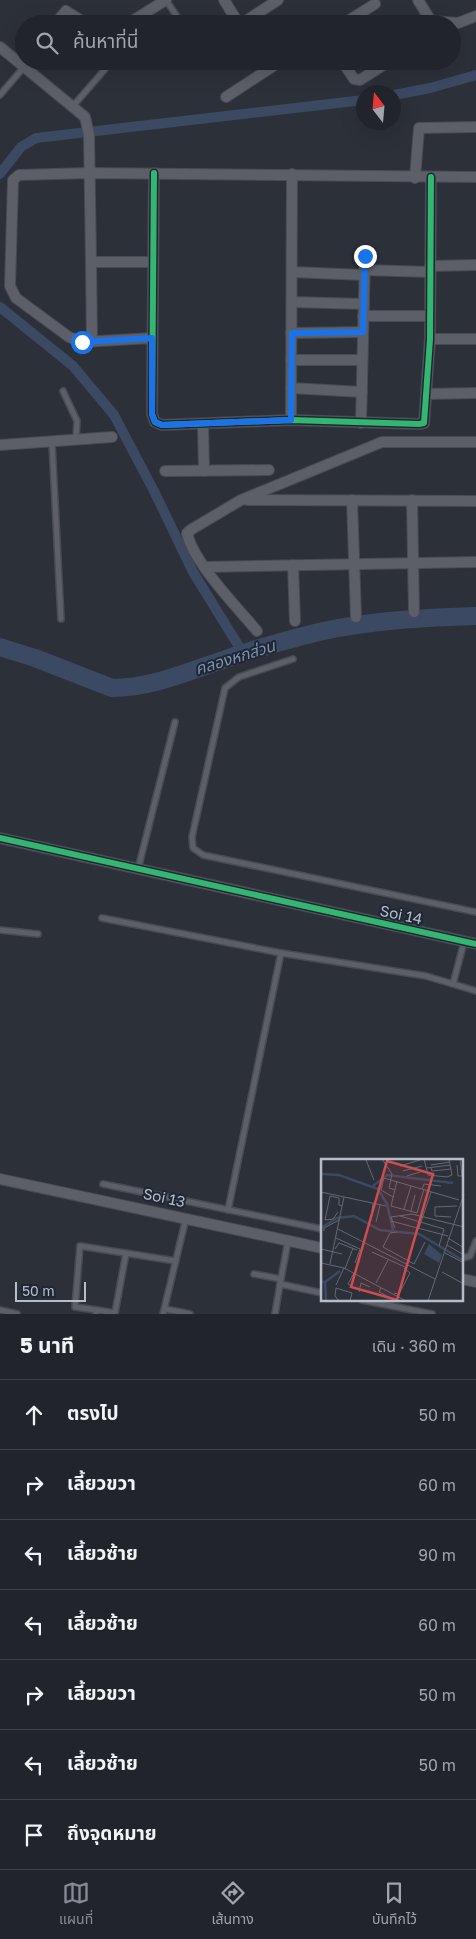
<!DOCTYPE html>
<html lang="th">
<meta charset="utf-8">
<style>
:root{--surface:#21242b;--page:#292c33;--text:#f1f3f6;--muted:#a2a4a9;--line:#3e4147;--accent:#868c97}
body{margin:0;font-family:"Golos Text","Noto Sans Thai",sans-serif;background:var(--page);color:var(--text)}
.compass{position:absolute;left:356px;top:85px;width:45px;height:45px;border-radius:50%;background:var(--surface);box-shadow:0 5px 20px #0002;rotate:344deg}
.scale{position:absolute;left:15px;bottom:12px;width:71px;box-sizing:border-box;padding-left:5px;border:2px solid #b6bdc9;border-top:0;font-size:14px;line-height:18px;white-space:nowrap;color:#b6bdc9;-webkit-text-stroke:4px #1f2634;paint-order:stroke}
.stop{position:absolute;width:15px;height:15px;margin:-11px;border:4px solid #1a73e8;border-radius:50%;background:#fff}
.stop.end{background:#1a73e8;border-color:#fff;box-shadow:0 1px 5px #0008}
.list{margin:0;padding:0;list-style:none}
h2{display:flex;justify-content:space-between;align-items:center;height:65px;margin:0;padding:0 20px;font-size:21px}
h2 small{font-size:16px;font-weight:400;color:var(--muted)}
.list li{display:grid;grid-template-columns:32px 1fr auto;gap:15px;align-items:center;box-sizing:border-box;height:70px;padding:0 20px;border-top:1px solid var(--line)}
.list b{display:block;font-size:19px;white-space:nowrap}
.list em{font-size:16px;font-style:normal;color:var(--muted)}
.icon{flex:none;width:28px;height:28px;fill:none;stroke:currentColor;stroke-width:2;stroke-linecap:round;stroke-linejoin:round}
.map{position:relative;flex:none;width:476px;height:1314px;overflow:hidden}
.search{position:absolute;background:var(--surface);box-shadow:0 5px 20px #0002;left:15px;right:15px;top:15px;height:55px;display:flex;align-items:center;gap:12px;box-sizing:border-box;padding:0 18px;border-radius:28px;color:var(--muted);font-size:19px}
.sheet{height:555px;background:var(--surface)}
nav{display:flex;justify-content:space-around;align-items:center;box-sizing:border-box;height:70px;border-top:1px solid var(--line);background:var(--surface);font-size:14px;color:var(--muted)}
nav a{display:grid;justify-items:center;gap:2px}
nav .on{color:var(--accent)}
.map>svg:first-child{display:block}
</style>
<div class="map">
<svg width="476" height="1314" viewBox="0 0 476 1314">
<rect width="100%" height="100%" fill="#2c3039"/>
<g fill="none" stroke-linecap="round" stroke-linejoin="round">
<g stroke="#3b4963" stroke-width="10">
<path d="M394,95L430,88L476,75"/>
<path d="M0,174L21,147L36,138L364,100"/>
<path d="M0,307L73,366L114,415L155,493L193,572L243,653"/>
</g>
<path stroke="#3b4963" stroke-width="18" d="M0,647L35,658L112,688C152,688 189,671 226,659C250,650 274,644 299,637C357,621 416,618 476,616"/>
<g stroke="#484b52" stroke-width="8">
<g id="service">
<path d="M166,0L182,24"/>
<path d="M0,95L24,67"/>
<path d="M73,106L106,68"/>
<path d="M63,391L77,421L76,439"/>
<path d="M52,443L61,619"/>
<path d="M293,659L239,677L225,688L192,837L193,848L203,855L476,912"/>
<path d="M138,869L175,722"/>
<path d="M102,918L281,953L426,976L453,984L464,942"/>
<path d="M0,930L38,934"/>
<path d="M453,984L476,991"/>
<path d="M103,1184L322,1229"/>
<path d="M228,1210L281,953"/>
<path d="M288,1241L280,1284L322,1293"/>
<path d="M462,1258L470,1256L476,1241"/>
<path d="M254,1274L281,1279"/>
<path d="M362,1300L432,1314"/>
<path d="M165,1309L190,1314"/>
<path d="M0,1310L17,1314"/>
<path d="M97,1310L115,1313L126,1253"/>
<path d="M96,1314L97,1310L75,1307L80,1246L176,1261"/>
<path d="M163,1314L186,1218"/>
<path d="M275,1314L280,1284"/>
</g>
</g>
<g stroke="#484b52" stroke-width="12">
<g id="minor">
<path d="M224,0L239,24"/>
<path d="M418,0L431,21L458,23L476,16"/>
<path d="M132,21L166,0"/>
<path d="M55,24L66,11L87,24"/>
<path d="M241,24L278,0"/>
<path d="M343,24L375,4"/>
<path d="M0,47L85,117L89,135L91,262H152"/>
<path d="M342,61L354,79L360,80L390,61"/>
<path d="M226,97L281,61"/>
<path d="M154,173L152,414L155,422L162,425L291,420L419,424L424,423L430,339L431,177"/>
<path d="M415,178L419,128L476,127"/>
<path d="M91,262L92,341"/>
<path d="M430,266L476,265"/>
<path d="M364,270L430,272"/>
<path d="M292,272L364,275"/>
<path d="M292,302L364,304"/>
<path d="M363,316H430"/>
<path d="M291,333L363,332"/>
<path d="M152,338L82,342L69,337L16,298L10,286L13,180L19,175L89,173L476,177"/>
<path d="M430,339H476"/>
<path d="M291,360H362"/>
<path d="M291,388L362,392"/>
<path d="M426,394L476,393"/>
<path d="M291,420L292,174"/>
<path d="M361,423L365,256"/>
<path d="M203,424L204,471"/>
<path d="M0,445L112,437"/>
<path d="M165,471L269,470"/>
<path d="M247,500L476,501"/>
<path d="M352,500L356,617"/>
<path d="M412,500L414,612"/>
<path d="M293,565L295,621"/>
<path d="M204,567L476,562"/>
<path d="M257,631C237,607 193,562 187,533L192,529L241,500L382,442H476"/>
<path d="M0,838L476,944"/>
<path d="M0,1179L322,1248"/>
<path d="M462,1279L476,1282"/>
</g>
</g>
<use href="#service" stroke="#5c5f67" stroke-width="5"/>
<use href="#minor" stroke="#5c5f67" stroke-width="10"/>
<g stroke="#1f2634" stroke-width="9">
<g id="cycleway">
<path d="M154,173L152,414L155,422L162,425L291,420L419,424L424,423L430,339L431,177"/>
<path d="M0,838L476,944"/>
</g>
</g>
<use href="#cycleway" stroke="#33b770" stroke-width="6"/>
</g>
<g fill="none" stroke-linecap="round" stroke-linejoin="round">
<path stroke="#1a73e8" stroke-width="6" d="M82,342L152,338V414L155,422L162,425L291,420L292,333L363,332L365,256"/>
</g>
<g text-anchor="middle" stroke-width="4" stroke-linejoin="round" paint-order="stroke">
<g font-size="15" fill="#b6bdc9" stroke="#1f2634">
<text transform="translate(401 915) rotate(12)" y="5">Soi 14</text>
<text transform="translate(164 1198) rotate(12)" y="5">Soi 13</text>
</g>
<g font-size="16" font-style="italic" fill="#7e91b0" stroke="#1f2634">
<text transform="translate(235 657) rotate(-17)" y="6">คลองหกส่วน</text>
</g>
</g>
<g transform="translate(321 1159)">
<rect width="142" height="142" fill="#2c3039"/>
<path d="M108,85L121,96L118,104L103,95Z" fill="#3b4963"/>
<path fill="none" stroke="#3b4963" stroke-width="2.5" d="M0,15L18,16L57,30L66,45L72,71M52,27L66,16L132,24M0,69L16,59L33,57L59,71L98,75L143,102M0,123H4L5,142M4,123L19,112"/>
<path fill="none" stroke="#636873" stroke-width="1" d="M61,0L71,15L68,29L74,31M103,0L107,16L126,18L131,16L128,0M139,0L141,17M45,1L53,21M110,6L129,3M136,6L137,17H142M79,7L99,1M106,9L129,6M110,9L111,12L130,10M82,12L101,7M86,17L102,12M76,22L70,47L96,54L103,30M101,30L103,25L120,27M0,33L65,47M72,38L60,31L63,19L138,41M83,50L90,27M90,52L94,36M17,53L12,60L4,61L9,37L18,39V46L21,47M79,57L123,70L118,87M130,58L114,57V48L136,47M50,59L52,44M70,62L127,77M55,63L59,46M74,69L70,58L91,55L143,68M98,69L110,33M17,70L114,120M3,72V69L18,61M76,73L69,74L62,88L93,105M15,79L39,90L34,104M127,79L143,89M126,86L143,96M0,90L21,95M14,90L18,84L36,91M51,93L84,108M124,94L143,104M0,104L23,109L85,142M9,105L23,38M93,105L104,83M24,110L32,89M121,113L143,125M33,114L27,125L33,129M55,124L67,101M15,126L23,109M60,129L58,133L72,140M38,133L40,124L49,128M73,134L78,135L89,114L83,109M18,142L14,137L15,129L31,134L29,142M107,142L143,35"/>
<path fill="#ce4d50" fill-opacity="0.15" stroke="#ce4d50" stroke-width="2.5" d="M66,2L112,15L76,141L30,128Z"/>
<rect width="142" height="142" fill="none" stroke="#b6bdc9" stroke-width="2.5"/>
</g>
</svg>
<svg class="compass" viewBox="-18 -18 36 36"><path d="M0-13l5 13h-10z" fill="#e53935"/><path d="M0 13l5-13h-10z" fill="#a2a4a9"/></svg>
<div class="scale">50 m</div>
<div class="stop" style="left:82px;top:342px"></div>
<div class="stop end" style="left:365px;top:256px"></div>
<div class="search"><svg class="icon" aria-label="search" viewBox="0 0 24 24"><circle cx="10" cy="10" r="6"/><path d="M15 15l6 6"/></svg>ค้นหาที่นี่</div>
</div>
<section class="sheet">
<h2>5 นาที<small>เดิน · 360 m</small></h2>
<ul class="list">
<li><svg class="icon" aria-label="ahead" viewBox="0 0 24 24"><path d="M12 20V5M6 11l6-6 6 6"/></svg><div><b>ตรงไป</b></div><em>50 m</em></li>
<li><svg class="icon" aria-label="right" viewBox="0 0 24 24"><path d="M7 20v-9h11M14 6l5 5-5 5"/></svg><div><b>เลี้ยวขวา</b></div><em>60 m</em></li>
<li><svg class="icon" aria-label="left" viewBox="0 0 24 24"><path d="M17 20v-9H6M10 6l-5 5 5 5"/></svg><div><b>เลี้ยวซ้าย</b></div><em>90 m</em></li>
<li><svg class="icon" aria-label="left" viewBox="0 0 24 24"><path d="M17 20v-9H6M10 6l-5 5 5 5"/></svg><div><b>เลี้ยวซ้าย</b></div><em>60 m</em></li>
<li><svg class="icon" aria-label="right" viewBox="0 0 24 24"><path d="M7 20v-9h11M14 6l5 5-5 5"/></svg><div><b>เลี้ยวขวา</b></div><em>50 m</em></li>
<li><svg class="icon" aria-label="left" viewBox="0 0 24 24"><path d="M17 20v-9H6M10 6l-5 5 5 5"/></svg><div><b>เลี้ยวซ้าย</b></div><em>50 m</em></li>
<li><svg class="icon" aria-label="arrive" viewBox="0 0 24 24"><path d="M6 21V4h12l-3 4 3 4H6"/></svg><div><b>ถึงจุดหมาย</b></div></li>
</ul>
</section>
<nav>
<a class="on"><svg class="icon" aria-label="map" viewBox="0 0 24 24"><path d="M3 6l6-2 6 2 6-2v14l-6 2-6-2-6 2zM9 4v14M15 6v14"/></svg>แผนที่</a>
<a><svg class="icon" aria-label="directions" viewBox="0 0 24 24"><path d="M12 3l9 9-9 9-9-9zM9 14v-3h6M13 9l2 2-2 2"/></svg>เส้นทาง</a>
<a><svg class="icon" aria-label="saved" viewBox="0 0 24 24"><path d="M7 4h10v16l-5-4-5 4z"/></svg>บันทึกไว้</a>
</nav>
